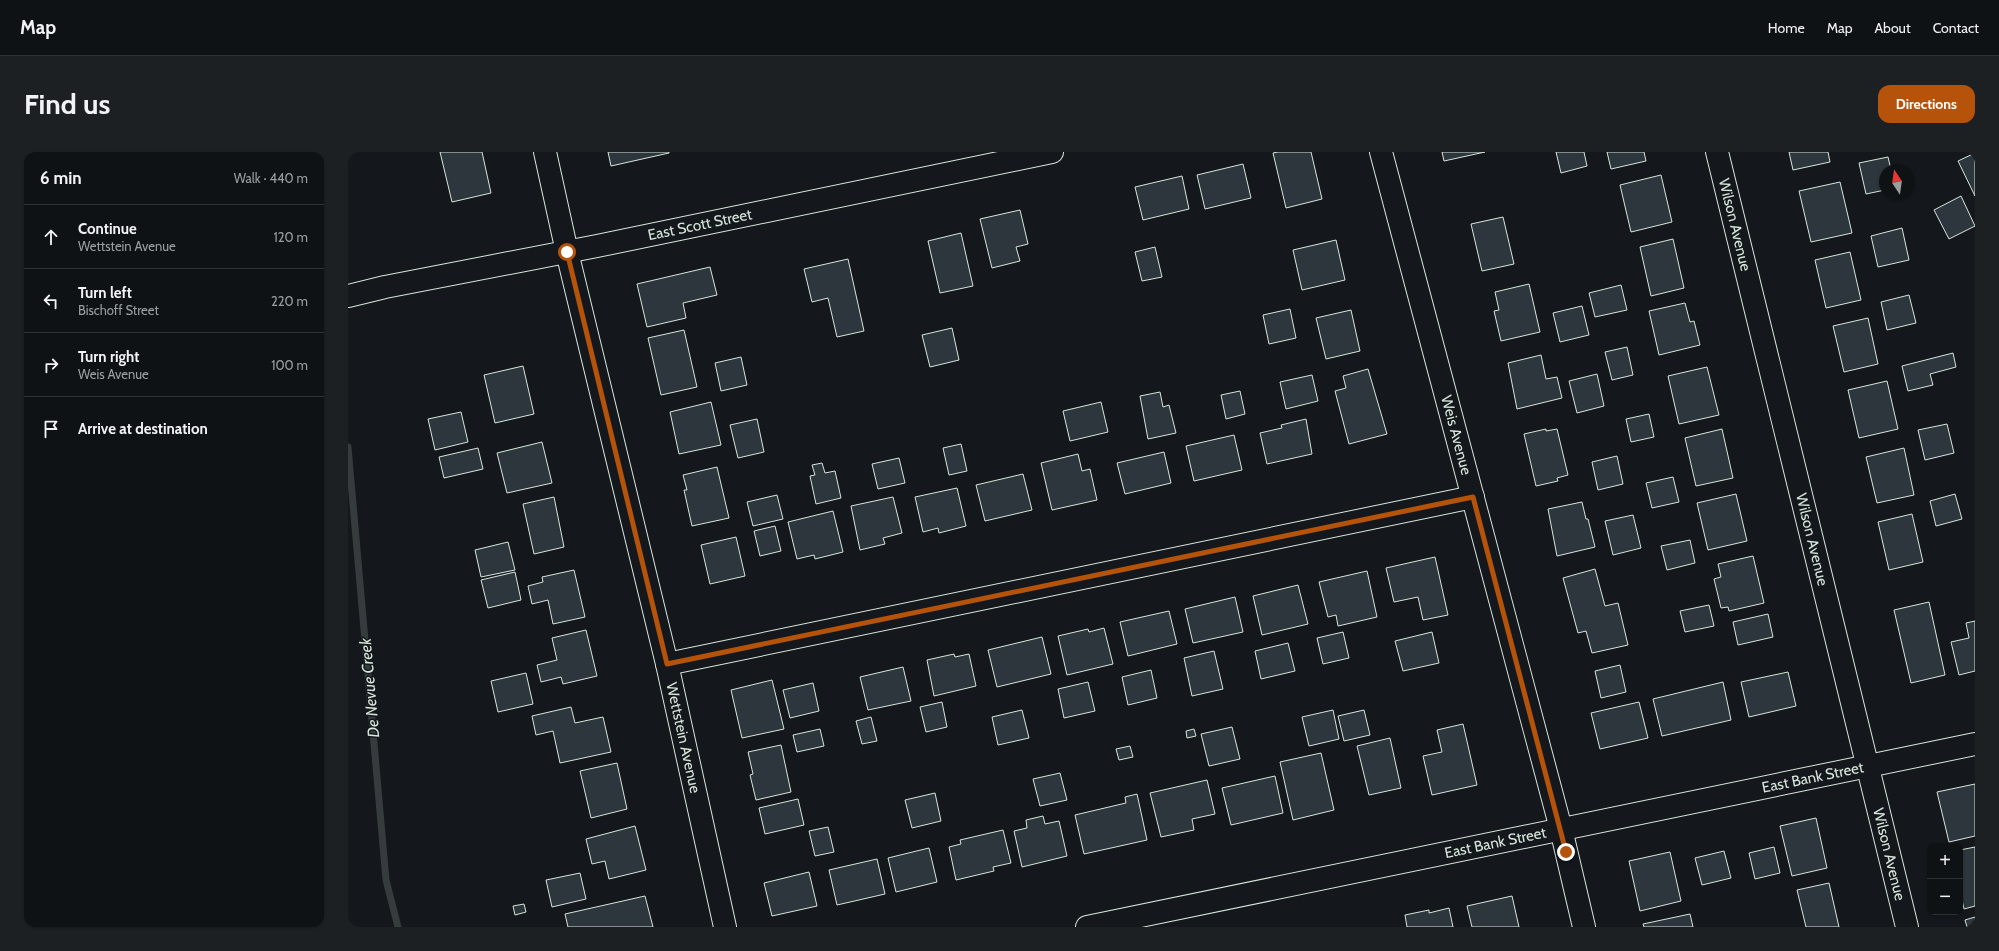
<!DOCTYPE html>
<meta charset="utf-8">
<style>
:root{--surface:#0f1215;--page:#1d2022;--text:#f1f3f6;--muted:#9b9ea0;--line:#2f3234;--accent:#b45309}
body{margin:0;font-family:Cabin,sans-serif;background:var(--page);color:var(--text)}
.controls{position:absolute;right:12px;bottom:12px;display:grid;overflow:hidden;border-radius:8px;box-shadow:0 1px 3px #0004}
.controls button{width:36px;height:36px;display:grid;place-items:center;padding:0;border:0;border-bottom:1px solid var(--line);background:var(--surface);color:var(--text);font:20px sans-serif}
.compass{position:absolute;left:1531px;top:12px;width:36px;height:36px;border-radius:50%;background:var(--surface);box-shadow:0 1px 3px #0004;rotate:347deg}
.stop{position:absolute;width:12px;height:12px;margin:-9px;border:3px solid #b45309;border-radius:50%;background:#fff}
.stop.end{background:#b45309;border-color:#fff;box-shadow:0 1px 4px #0008}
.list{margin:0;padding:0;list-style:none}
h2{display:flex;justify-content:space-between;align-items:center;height:52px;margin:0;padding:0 16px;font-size:17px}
h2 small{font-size:13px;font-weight:400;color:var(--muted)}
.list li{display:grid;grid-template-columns:26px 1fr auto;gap:12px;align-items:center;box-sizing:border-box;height:64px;padding:0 16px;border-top:1px solid var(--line)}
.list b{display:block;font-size:15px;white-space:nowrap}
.list p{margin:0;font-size:13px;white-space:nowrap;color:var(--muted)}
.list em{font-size:13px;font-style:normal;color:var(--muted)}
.icon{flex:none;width:22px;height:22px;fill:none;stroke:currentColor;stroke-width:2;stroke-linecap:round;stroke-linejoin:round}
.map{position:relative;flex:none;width:1627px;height:775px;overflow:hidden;border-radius:12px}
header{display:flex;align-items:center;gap:24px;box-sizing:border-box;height:56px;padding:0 20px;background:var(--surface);border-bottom:1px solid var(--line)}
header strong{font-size:19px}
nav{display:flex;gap:22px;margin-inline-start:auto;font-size:14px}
.intro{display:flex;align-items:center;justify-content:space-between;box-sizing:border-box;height:96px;padding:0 24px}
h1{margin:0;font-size:28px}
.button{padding:10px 18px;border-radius:12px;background:var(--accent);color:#fff;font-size:14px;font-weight:700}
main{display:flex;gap:24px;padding:0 24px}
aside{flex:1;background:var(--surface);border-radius:12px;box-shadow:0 1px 3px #0004}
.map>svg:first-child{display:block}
</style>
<header>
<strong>Map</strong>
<nav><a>Home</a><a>Map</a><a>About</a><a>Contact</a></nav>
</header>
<div class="intro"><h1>Find us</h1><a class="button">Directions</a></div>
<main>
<aside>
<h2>6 min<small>Walk · 440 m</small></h2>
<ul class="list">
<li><svg class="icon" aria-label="ahead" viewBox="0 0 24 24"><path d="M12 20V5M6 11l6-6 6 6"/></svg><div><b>Continue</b><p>Wettstein Avenue</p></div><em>120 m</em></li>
<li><svg class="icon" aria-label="left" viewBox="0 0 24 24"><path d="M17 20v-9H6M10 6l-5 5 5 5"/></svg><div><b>Turn left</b><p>Bischoff Street</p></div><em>220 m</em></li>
<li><svg class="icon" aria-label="right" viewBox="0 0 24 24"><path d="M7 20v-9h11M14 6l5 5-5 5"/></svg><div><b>Turn right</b><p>Weis Avenue</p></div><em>100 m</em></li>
<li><svg class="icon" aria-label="arrive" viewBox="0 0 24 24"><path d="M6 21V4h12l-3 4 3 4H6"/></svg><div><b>Arrive at destination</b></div></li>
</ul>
</aside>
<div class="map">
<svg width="1627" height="775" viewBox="0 0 1627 775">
<rect width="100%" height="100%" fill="#14181c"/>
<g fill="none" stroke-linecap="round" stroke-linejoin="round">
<path stroke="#363b3e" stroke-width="7" d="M0,295L38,728L50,775"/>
</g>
<g fill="#2c363c" stroke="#d8e6dc">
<path d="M92,0H134L143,41L104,50Z"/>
<path d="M260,0H321V1L263,14Z"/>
<path d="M930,0H963L974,47L938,56L925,1Z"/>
<path d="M1094,0H1137L1096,9Z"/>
<path d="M1208,0H1236L1239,14L1213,21Z"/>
<path d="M1259,0H1296L1298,9L1263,17Z"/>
<path d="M1441,0H1480L1482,10L1445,18Z"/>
<path d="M1627,1V44L1610,9Z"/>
<path d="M1540,5L1543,18H1537V38L1518,42L1511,11Z"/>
<path d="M895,12L903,46L857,57L849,23Z"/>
<path d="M1313,23L1324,70L1283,80L1272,33Z"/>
<path d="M834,24L841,57L795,68L787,35Z"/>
<path d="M1492,30L1504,81L1463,90L1451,39Z"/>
<path d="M1613,44L1627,74L1601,87L1586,58Z"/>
<path d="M672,58L680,92L668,95L672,109L644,116L632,67Z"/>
<path d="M1155,65L1166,112L1134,119L1123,72Z"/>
<path d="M1554,76L1561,108L1530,115L1523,84Z"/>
<path d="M613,81L625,134L592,141L580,89Z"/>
<path d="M1325,87L1336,136L1303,144L1292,95Z"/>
<path d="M988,88L997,128L954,138L945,98Z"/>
<path d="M807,95L814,125L794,129L787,100Z"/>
<path d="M1502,100L1513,148L1478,156L1467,108Z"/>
<path d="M500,107L516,179L489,185L480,146L464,150L456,117Z"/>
<path d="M362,115L369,143L335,151L338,166L299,175L289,132Z"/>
<path d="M1181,132L1192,180L1153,189L1146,159L1151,158L1147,140Z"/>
<path d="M1273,133L1279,158L1247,165L1241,141Z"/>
<path d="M1561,143L1568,171L1539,178L1533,150Z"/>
<path d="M1337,151L1342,170L1346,169L1352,193L1311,203L1301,159Z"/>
<path d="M1234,154L1241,183L1212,190L1205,161Z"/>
<path d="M942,157L948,186L921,192L915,163Z"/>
<path d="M1003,158L1012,199L978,207L968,166Z"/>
<path d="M1520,166L1530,212L1496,220L1485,174Z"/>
<path d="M604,176L611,208L582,215L574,183Z"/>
<path d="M336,178L349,235L313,243L300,186Z"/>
<path d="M1279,195L1285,223L1264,228L1257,200Z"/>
<path d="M1605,201L1608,215L1582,222L1585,233L1560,239L1554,214Z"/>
<path d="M1193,203L1198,227L1209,225L1214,246L1169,257L1160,211Z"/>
<path d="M393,205L399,233L373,239L367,211Z"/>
<path d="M175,214L186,262L147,271L136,223Z"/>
<path d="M1359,215L1371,263L1331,272L1320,224Z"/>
<path d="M1020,217L1039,282L1001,292L987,239L998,236L995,224Z"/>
<path d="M1249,222L1256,254L1229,261L1221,229Z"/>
<path d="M964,223L970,249L938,257L932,230Z"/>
<path d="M1539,229L1550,277L1511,286L1500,238Z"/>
<path d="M892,239L897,262L878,267L873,243Z"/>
<path d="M812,240L815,255L821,253L828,281L800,287L792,244Z"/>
<path d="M363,250L373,293L331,302L322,260Z"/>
<path d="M753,250L760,280L722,289L715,259Z"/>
<path d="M113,260L120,290L87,298L80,267Z"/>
<path d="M1301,262L1306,285L1283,290L1278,267Z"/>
<path d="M409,267L416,300L390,306L382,273Z"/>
<path d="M958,267L964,302L919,312L912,281L934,276L933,273Z"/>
<path d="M1599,272L1606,301L1577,308L1570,278Z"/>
<path d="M1198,277V279L1209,277L1220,323L1209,326L1210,329L1188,334L1176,282Z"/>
<path d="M1374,277L1385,326L1348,334L1337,286Z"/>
<path d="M886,283L894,318L846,329L838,294Z"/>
<path d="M194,290L204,331L159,341L149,301Z"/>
<path d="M613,292L619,319L601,323L595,296Z"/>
<path d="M130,296L135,317L96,326L91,305Z"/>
<path d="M1556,296L1566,343L1529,351L1518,305Z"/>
<path d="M816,300L823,331L777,342L769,311Z"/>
<path d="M730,302L734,319L742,317L749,348L704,358L693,311Z"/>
<path d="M1269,304L1275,332L1250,338L1244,310Z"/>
<path d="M551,306L557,331L530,337L524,312Z"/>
<path d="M474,311L477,321L487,319L493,346L468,352L462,324L467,323L464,313Z"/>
<path d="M369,315L381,366L344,374L336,338H339L335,323Z"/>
<path d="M675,322L684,358L637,369L628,333Z"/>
<path d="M1325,325L1331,350L1304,356L1298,331Z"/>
<path d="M609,336L618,374L591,381L590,376L575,380L567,345Z"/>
<path d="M1388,342L1399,389L1360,398L1349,351Z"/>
<path d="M1607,342L1614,367L1588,374L1582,349Z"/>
<path d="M429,343L435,367L405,374L399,350Z"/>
<path d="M206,345L216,395L186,402L175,352Z"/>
<path d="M545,345L554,381L535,386L537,392L512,398L503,354Z"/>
<path d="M1234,350L1238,367H1240L1247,395L1209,404L1200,357Z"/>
<path d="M485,359L495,400L467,407L466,403L449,407L440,370Z"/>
<path d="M1564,362L1575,410L1541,418L1530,370Z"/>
<path d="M1285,363L1293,396L1265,403L1257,369Z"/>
<path d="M427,374L433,399L412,404L406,379Z"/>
<path d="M388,385L397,424L362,432L353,393Z"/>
<path d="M1342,388L1347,411L1319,418L1313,394Z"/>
<path d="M160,390L167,418L133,425L127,398Z"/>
<path d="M1405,404L1416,451L1381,459L1380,455L1373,456L1366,427L1373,425L1370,412Z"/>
<path d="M1087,405L1100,463L1075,468L1070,445L1046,450L1038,416Z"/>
<path d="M1247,417L1257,454L1270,451L1280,493L1244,501L1238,479L1230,481L1215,426Z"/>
<path d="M226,418L237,465L205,472L200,448L184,452L180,434L195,430L194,425Z"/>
<path d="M1019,419L1029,465L990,474L988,463L980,465L971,430Z"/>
<path d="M167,420L173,448L140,456L133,428Z"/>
<path d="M950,433L960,472L914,483L905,444Z"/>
<path d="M887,445L895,480L845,491L837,457Z"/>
<path d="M1581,450L1597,523L1563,531L1546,458Z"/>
<path d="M1361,453L1366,474L1337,480L1332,459Z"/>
<path d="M821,459L829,492L780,504L772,470Z"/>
<path d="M1420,462L1425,485L1390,493L1385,470Z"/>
<path d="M1627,469V519L1611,523L1603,490L1621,486L1618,471Z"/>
<path d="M756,476L765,512L719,523L710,484L740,477L741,480Z"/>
<path d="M238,478L249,524L215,532L213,525L193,530L189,513L209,508L204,486Z"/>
<path d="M995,480L1001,506L975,512L969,486Z"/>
<path d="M1084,480L1091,511L1055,519L1047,489Z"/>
<path d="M694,485L703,522L649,535L640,498Z"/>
<path d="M940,491L947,519L913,527L907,499Z"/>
<path d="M866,499L875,537L844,544L836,506Z"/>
<path d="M606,502L607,505L621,502L628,534L586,544L579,508Z"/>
<path d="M1272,513L1278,540L1253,546L1247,519Z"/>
<path d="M555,515L563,549L520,558L512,525Z"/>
<path d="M803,518L809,546L780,553L774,525Z"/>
<path d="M1440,520L1448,554L1401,565L1393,530Z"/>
<path d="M178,521L185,552L150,560L143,529Z"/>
<path d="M424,528L436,577L394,586L383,538Z"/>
<path d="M740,530L747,559L716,566L710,537Z"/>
<path d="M1375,530L1383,568L1314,584L1305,547Z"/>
<path d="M465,531L471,559L442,566L435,538Z"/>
<path d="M594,550L599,575L578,580L572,555Z"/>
<path d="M1291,550L1300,586L1252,597L1243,561Z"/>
<path d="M223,555L227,571L255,565L263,600L212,611L205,579L188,583L184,564Z"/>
<path d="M674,558L681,586L650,593L644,565Z"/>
<path d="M985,558L991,587L961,594L954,565Z"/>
<path d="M1016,558L1022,583L996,589L990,564Z"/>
<path d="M523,565L529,589L514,592L508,569Z"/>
<path d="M1115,572L1129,633L1084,643L1075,604L1094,600L1089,578Z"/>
<path d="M884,575L892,607L861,614L853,582Z"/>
<path d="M472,577L476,594L449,600L445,583Z"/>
<path d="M846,577L848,584L839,586L838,579Z"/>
<path d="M1042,586L1053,636L1021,643L1009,594Z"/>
<path d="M433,593L443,640L408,648L402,623L405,622L400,600Z"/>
<path d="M782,594L785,605L771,608L768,597Z"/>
<path d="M973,601L986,658L945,668L932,610Z"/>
<path d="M269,611L279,657L243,666L232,619Z"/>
<path d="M712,621L719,648L692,654L685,627Z"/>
<path d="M927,624L935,661L883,673L874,636Z"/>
<path d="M859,628L867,662L844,667L846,678L813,685L802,641Z"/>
<path d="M1627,632V684L1601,690L1589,640Z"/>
<path d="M587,641L593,669L564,676L557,648Z"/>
<path d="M789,642L799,688L736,702L727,663L778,651L777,645Z"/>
<path d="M450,647L456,673L417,682L411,656Z"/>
<path d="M695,664L697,672L711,669L719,704L674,715L666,679L679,676L678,668Z"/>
<path d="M1468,666L1479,716L1444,724L1432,674Z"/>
<path d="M287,674L298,718L261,727L257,709L244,712L238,687Z"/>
<path d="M480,675L486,700L467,704L461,679Z"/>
<path d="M655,678L663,711L645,715L646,719L608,728L601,695L613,692L612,688Z"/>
<path d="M1426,695L1432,721L1407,727L1401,701Z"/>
<path d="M1627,695V754L1616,757L1612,739V698Z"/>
<path d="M581,696L589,730L548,740L540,706Z"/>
<path d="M1376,699L1383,726L1354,733L1347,706Z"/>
<path d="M1322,700L1333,749L1292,759L1281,709Z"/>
<path d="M529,707L537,742L489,753L481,718Z"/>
<path d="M461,720L469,754L424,764L416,731Z"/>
<path d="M232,721L238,747L204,755L198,728Z"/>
<path d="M1481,731L1491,775H1458L1449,738Z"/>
<path d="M297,744L305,775H220L217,762Z"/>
<path d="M1164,744L1171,775H1124L1119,754Z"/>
<path d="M176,752L178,760L167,763L165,754Z"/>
<path d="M1101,756L1105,775H1059L1057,763L1081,758V761Z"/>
<path d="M1342,762L1345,775H1296L1295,772Z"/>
<path d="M1627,765V775H1619L1617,768Z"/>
</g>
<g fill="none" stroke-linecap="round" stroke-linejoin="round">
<g stroke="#d8e6dc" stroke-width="24">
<g id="street">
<path id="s1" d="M197,0L219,100L319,512L377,775"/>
<path id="s2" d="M1033,0L1213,677L1236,775"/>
<path id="s3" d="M1369,0L1559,775"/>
<path id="s4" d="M0,144L37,135L249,94L704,0"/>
<path d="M319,512L1125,345"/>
<path id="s5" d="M739,775L1627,592"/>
</g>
</g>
<use href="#street" stroke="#14181c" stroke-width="22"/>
</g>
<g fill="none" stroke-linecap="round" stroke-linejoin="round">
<path stroke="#b45309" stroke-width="5" d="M219,100L319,512L1125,345L1218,700"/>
</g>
<g text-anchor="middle" stroke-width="3" stroke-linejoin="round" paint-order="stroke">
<g font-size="15" fill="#d8e6dc" stroke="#14181c">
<text dy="5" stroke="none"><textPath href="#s4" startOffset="359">East Scott Street</textPath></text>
<text dy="5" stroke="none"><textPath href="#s3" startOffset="75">Wilson Avenue</textPath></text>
<text dy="5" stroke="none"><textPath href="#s2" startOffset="293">Weis Avenue</textPath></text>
<text dy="5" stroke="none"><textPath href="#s3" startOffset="399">Wilson Avenue</textPath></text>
<text dy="5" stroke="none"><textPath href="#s1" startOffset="602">Wettstein Avenue</textPath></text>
<text dy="5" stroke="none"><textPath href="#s5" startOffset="741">East Bank Street</textPath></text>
<text dy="5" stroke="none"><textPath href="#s5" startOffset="417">East Bank Street</textPath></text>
<text dy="5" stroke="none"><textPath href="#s3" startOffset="723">Wilson Avenue</textPath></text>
</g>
<g font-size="16" font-style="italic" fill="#d8e6dc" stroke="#14181c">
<text transform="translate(21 536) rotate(-95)" y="6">De Nevue Creek</text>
</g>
</g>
</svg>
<div class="controls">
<button>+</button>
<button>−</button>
</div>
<svg class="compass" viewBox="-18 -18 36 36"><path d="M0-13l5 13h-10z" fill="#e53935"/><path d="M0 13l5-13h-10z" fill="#9b9ea0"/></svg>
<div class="stop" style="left:219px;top:100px"></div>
<div class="stop end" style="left:1218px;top:700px"></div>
</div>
</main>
